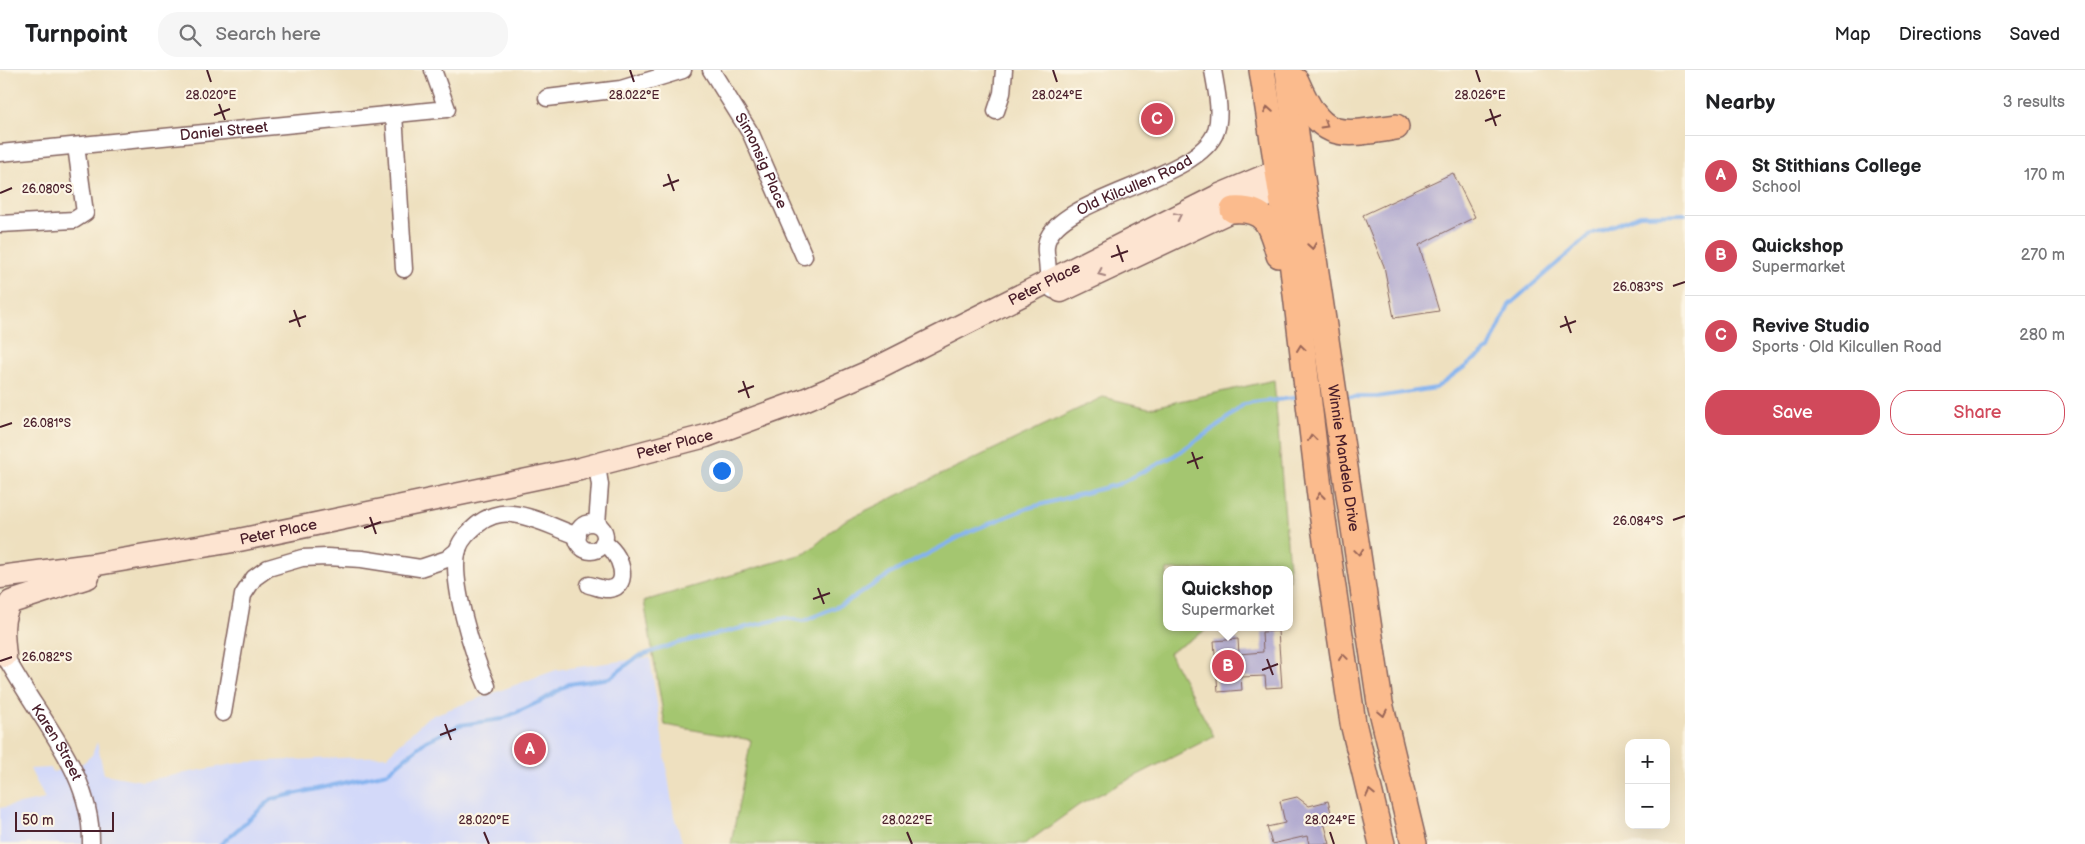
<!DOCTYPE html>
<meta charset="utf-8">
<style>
:root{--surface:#fff;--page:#f6f6f6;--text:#202124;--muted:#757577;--line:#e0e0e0;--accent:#d1495b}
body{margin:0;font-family:"Balsamiq Sans",sans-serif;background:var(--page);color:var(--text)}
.controls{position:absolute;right:15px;bottom:15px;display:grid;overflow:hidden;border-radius:10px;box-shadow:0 5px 20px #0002}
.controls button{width:45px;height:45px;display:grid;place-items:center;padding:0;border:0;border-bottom:1px solid var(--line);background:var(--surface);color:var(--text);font:25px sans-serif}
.scale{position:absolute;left:15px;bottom:12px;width:99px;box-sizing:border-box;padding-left:5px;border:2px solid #4a1f2b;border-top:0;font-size:14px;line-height:18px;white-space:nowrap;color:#4a1f2b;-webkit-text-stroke:4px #fcf5e5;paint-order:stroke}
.you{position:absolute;left:721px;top:400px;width:18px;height:18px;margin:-12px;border:4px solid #fff;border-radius:50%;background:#1a73e8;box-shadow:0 0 0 8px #1a73e833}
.badge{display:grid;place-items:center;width:32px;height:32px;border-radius:50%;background:var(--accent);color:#fff;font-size:16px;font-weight:700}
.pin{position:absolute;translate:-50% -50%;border:2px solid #fff;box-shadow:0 1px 5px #0006}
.popup{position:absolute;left:1163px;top:496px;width:130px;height:65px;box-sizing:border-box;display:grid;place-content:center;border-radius:10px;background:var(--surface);filter:drop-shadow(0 1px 4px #0005);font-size:16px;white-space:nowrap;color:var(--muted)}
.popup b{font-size:19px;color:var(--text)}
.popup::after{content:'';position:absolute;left:50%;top:100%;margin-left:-10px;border:10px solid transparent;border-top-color:var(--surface)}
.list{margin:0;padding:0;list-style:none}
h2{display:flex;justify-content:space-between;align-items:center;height:65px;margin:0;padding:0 20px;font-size:21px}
h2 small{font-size:16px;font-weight:400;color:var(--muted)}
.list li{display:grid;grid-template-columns:32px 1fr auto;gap:15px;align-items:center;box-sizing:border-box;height:80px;padding:0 20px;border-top:1px solid var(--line)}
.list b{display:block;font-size:19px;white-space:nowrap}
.list p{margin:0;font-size:16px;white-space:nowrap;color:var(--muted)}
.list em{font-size:16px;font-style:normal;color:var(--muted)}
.actions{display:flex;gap:10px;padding:15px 20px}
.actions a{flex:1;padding:11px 0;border:1px solid var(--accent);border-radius:20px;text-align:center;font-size:18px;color:var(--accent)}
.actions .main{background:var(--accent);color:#fff}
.icon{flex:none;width:28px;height:28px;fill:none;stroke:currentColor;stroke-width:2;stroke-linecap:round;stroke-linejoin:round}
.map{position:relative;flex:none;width:1685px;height:774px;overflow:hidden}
header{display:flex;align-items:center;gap:30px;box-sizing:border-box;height:70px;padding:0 25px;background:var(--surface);border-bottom:1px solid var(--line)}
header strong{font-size:24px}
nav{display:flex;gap:28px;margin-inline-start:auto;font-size:18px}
.search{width:350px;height:45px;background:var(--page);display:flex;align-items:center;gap:12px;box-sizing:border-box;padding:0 18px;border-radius:20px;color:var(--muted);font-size:19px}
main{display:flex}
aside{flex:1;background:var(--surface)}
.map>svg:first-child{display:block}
</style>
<header>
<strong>Turnpoint</strong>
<div class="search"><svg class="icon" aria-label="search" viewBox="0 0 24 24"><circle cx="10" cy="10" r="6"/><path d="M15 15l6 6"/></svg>Search here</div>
<nav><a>Map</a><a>Directions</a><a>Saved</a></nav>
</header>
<main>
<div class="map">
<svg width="1685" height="774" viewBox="0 0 1685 774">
<rect width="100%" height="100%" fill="#fcf5e5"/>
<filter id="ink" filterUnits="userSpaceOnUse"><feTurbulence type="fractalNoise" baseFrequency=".02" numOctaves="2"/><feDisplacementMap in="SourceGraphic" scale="10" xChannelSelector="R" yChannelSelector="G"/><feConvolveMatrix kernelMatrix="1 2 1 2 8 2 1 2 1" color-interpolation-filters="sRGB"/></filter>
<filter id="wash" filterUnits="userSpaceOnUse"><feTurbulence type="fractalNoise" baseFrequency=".0096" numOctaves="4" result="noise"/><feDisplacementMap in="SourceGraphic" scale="20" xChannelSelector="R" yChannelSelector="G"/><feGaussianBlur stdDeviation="1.12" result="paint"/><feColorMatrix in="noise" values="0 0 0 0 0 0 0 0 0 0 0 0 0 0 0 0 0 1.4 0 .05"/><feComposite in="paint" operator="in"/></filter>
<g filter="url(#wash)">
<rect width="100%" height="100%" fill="#eee0bf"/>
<path fill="#d3d9f9" d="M650,587L674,746L683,774H0V738L45,729L30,699L51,698L53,702L83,693L92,685L97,672L104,704L142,711L244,692L387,686L428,647L556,600Z"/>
<path fill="#a4c66f" stroke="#77724d" d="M1274,310L1290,510L1289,500H1167V557H1211L1169,583L1214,666L1079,735L1025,774H731L751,670L665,655L644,531L806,483L844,451L1103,327L1149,338Z"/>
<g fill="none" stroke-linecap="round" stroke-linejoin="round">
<g stroke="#84b3ef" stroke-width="4">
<path d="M1343,327H1377L1436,318L1489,279L1509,235L1591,164L1640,145L1685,144"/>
<path d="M221,774L272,729L387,703L426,671L460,655L502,649L541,631L569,614L610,608L637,587L674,574L785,548L804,551L845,533L892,503L969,462L1028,438L1119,414L1172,387L1222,353L1244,334L1301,327"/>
</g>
</g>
<g id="blocks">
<g fill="#aba4ce">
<path d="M1453,103L1475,147L1419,175L1439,241L1394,248L1384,196L1363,145Z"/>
<path d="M1278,561L1282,617L1266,618L1265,606L1241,607L1242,620L1218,622L1214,571L1238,569L1239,584L1263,582L1262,562Z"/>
<path d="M1297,727L1309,736L1328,731L1333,750L1324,752L1330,774H1309L1307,766L1272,774L1267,757L1285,753L1280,731Z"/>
</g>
</g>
</g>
<g filter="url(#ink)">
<use href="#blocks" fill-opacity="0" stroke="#83635f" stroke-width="1"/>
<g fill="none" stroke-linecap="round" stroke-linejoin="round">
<g stroke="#83635f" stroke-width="19">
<g id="street">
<path id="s1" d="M711,0L751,64L804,186"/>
<path d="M547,28L621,19L683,0"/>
<path d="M996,41L1002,23L1004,0"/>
<path d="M394,44L404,199"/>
<path id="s2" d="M0,83L447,39L433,0"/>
<path d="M0,154L74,150L85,143L76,76"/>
<path id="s3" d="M1053,220C1048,210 1048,201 1047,190C1046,185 1045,177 1047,171C1061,126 1199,110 1216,61C1222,42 1216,19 1213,0"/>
<path d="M597,396L600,415L597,454"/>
<circle cx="591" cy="467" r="14"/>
<path d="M589,515C595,516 603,520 609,519C632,517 621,481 603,473"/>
<path id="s4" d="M0,578C11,596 22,616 34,634C62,677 92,720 91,774"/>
<path d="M487,616C474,587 449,510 458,479C461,469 469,462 477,455C486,447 500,442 512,444C534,446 557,459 578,466"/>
<path d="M223,643L243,525L254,508L268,498L302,488L327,487L362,489L420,498L447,489L458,480"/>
</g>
</g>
<g stroke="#83635f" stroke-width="25">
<g id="secondary">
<path d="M1061,221L1233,140L1281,120L1297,116"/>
<path id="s5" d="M0,507L92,495L239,470L580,399L706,366L804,330L871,301L1220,125L1277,101L1294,97"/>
<path d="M5,586C3,567 0,547 11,532L88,507"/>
</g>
</g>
<g stroke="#83635f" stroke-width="28">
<g id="primary">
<path d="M1262,0L1292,191L1322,443L1353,653L1382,774"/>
<path id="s6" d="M1288,0L1300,95L1380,633L1414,774"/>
<path d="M1296,11C1322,71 1337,66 1396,57"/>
<path d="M1233,140C1267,138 1271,156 1279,185"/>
</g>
</g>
<use href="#street" stroke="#fff" stroke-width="16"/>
<use href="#secondary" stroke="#fde4d1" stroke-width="22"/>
<use href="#primary" stroke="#fbbb8d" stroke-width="25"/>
</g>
<defs><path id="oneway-chevron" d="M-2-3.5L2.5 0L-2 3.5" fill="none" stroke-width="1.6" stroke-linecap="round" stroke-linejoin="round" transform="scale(1.25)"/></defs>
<g stroke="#9a6557">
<use href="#oneway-chevron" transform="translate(1268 40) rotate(-99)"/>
<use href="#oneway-chevron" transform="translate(1325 55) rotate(31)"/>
<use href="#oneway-chevron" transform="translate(1312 176) rotate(81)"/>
<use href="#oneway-chevron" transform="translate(1301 278) rotate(-97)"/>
<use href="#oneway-chevron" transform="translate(1312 368) rotate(-97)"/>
<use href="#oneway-chevron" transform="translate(1320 426) rotate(-97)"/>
<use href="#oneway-chevron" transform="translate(1359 482) rotate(82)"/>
<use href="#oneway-chevron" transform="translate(1343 587) rotate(-98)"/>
<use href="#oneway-chevron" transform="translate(1383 643) rotate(78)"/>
<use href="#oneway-chevron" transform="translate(1370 723) rotate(-103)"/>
</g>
<g stroke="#a4827e">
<use href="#oneway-chevron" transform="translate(1178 146) rotate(-26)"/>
<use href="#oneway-chevron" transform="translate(1101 203) rotate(155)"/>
</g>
</g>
<path fill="none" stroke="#4a1f2b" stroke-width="2" d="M207,0L211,12M630,0L634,12M1053,0L1057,12M1476,0L1480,12M219,34L225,50M1490,39L1496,56M214,45L230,39M1485,51L1501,45M668,104L674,121M663,116L679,110M0,123L12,118M1117,175L1123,192M1111,187L1128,181M1673,216L1685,212M294,240L300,257M1565,246L1571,263M289,252L306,246M1560,257L1576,251M743,311L749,328M738,322L754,316M0,357L12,353M1192,382L1198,399M1187,393L1203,387M370,447L376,464M1673,450L1685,446M364,458L381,452M818,518L824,534M813,529L830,523M1267,589L1273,605M0,591L12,587M1262,600L1278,594M445,654L451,670M440,665L456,659M484,762L489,774M907,762L912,774M1330,762L1334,774"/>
<g text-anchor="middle" stroke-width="4.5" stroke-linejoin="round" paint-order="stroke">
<g font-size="15" fill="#4a1f2b" stroke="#fcf5e5">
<text dy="5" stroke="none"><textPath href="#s2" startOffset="225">Daniel Street</textPath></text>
<text dy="5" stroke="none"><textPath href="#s1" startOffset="104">Simonsig Place</textPath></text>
<text dy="5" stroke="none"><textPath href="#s3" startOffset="156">Old Kilcullen Road</textPath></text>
<text dy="5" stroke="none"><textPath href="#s5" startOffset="1092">Peter Place</textPath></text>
<text dy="5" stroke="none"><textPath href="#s5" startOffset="688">Peter Place</textPath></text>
<text dy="5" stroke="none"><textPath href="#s6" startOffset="392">Winnie Mandela Drive</textPath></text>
<text dy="5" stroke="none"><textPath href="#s5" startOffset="282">Peter Place</textPath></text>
<text dy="5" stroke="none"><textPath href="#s4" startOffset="110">Karen Street</textPath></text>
</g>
</g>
<g font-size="12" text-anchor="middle" fill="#4a1f2b" stroke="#fcf5e5" stroke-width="4.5" stroke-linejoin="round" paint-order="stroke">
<text x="211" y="29">28.020°E</text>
<text x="634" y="29">28.022°E</text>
<text x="1057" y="29">28.024°E</text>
<text x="1480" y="29">28.026°E</text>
<text x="47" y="123">26.080°S</text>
<text x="1638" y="221">26.083°S</text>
<text x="47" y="357">26.081°S</text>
<text x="1638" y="455">26.084°S</text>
<text x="47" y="591">26.082°S</text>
<text x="484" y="754">28.020°E</text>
<text x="907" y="754">28.022°E</text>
<text x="1330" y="754">28.024°E</text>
</g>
</svg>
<div class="controls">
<button>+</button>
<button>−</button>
</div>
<div class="scale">50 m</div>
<div class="you"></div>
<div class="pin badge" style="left:530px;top:679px">A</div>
<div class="pin badge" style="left:1228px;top:596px">B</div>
<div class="popup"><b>Quickshop</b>Supermarket</div>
<div class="pin badge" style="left:1157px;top:49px">C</div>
</div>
<aside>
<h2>Nearby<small>3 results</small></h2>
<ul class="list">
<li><span class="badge">A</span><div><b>St Stithians College</b><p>School</p></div><em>170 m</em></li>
<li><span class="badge">B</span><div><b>Quickshop</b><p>Supermarket</p></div><em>270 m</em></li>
<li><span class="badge">C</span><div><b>Revive Studio</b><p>Sports · Old Kilcullen Road</p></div><em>280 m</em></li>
</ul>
<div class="actions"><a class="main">Save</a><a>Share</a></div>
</aside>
</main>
